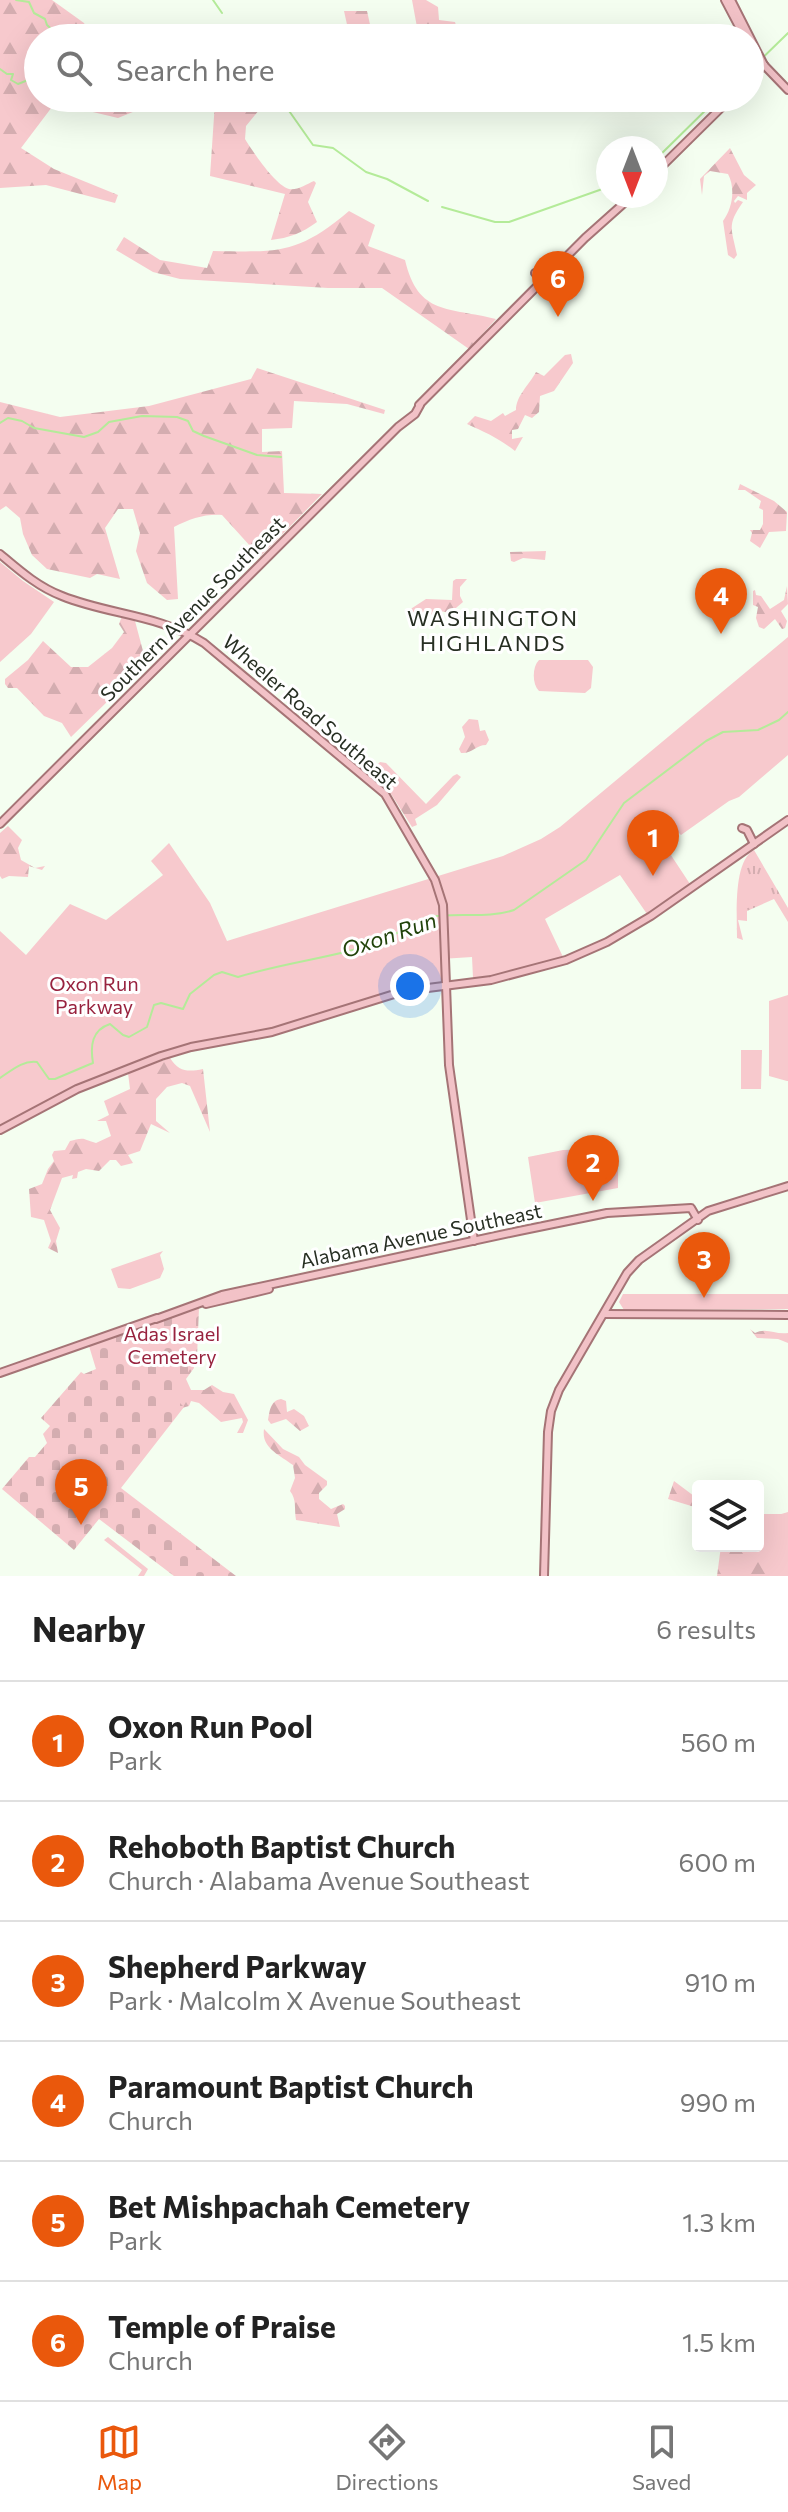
<!DOCTYPE html>
<meta charset="utf-8">
<style>
:root{--surface:#fff;--page:#f6f6f6;--text:#222;--muted:#767676;--line:#e0e0e0;--accent:#ea580c}
body{margin:0;font-family:Commissioner,sans-serif;background:var(--page);color:var(--text)}
.controls{position:absolute;right:24px;bottom:24px;display:grid;overflow:hidden;border-radius:8px;box-shadow:0 8px 32px #0002}
.controls button{width:72px;height:72px;display:grid;place-items:center;padding:0;border:0;border-bottom:2px solid var(--line);background:var(--surface);color:var(--text);font:40px sans-serif}
.compass{position:absolute;left:596px;top:136px;width:72px;height:72px;border-radius:50%;background:var(--surface);box-shadow:0 8px 32px #0002;rotate:180deg}
.you{position:absolute;left:410px;top:986px;width:28px;height:28px;margin:-20px;border:6px solid #fff;border-radius:50%;background:#1a73e8;box-shadow:0 0 0 12px #1a73e833}
.badge{display:grid;place-items:center;width:52px;height:52px;border-radius:50%;background:var(--accent);color:#fff;font-size:26px;font-weight:700}
.pin{position:absolute;translate:-50% -66px;filter:drop-shadow(0 2px 4px #0008)}
.pin::after{content:'';position:absolute;top:42px;width:28px;height:24px;background:inherit;clip-path:polygon(0 0,100% 0,50% 100%)}
.list{margin:0;padding:0;list-style:none}
h2{display:flex;justify-content:space-between;align-items:center;height:104px;margin:0;padding:0 32px;font-size:34px}
h2 small{font-size:26px;font-weight:400;color:var(--muted)}
.list li{display:grid;grid-template-columns:52px 1fr auto;gap:24px;align-items:center;box-sizing:border-box;height:120px;padding:0 32px;border-top:2px solid var(--line)}
.list b{display:block;font-size:30px;white-space:nowrap}
.list p{margin:0;font-size:26px;white-space:nowrap;color:var(--muted)}
.list em{font-size:26px;font-style:normal;color:var(--muted)}
.icon{flex:none;width:44px;height:44px;fill:none;stroke:currentColor;stroke-width:2;stroke-linecap:round;stroke-linejoin:round}
.map{position:relative;flex:none;width:788px;height:1576px;overflow:hidden}
.search{position:absolute;background:var(--surface);box-shadow:0 8px 32px #0002;left:24px;right:24px;top:24px;height:88px;display:flex;align-items:center;gap:20px;box-sizing:border-box;padding:0 28px;border-radius:44px;color:var(--muted);font-size:30px}
.sheet{height:824px;background:var(--surface)}
nav{display:flex;justify-content:space-around;align-items:center;box-sizing:border-box;height:112px;border-top:2px solid var(--line);background:var(--surface);font-size:22px;color:var(--muted)}
nav a{display:grid;justify-items:center;gap:4px}
nav .on{color:var(--accent)}
.map>svg:first-child{display:block}
</style>
<div class="map">
<svg width="788" height="1576" viewBox="0 0 788 1576">
<defs>
<pattern id="grass-tufts" width="24" height="20" patternUnits="userSpaceOnUse" patternTransform="scale(2)"><rect width="24" height="20" fill="#f7c9cd"/><path d="M3 7l-1-3M5 7V3M7 7l1-3M15 17l-1-3M17 17v-4M19 17l1-3" fill="none" stroke="#d4adb0"/></pattern>
<pattern id="forest-firs" width="22" height="20" patternUnits="userSpaceOnUse" patternTransform="scale(2)"><rect width="22" height="20" fill="#f7c9cd"/><path d="M5 1l3.5 6h-7zM16 11l3.5 6h-7z" fill="#d4adb0"/></pattern>
<pattern id="cemetery-stones" width="16" height="16" patternUnits="userSpaceOnUse" patternTransform="scale(2)"><rect width="16" height="16" fill="#f7c9cd"/><path d="M2 7V4a2 2 0 0 1 4 0v3zM10 15v-3a2 2 0 0 1 4 0v3z" fill="#d4adb0"/></pattern>
</defs>
<rect width="100%" height="100%" fill="#f4fef0"/>
<path fill="url(#grass-tufts)" d="M754,850L788,908V922L774,899L747,911V921L738,920L743,940L737,938C737,915 733,861 754,850Z"/>
<g fill="url(#forest-firs)">
<path d="M0,0H52L84,23L92,38H38V98H154L155,103L118,118L55,103L21,148L54,169L118,195L115,203L46,185L0,188Z"/>
<path d="M412,0H426L438,7L439,20L455,22L460,38H419Z"/>
<path d="M344,11H367L373,38H350Z"/>
<path d="M213,98H260L264,104L246,126L245,139C253,152 275,185 289,189C296,191 307,184 314,181L316,183L308,202L317,222C302,233 289,238 271,240L285,194L210,176L215,102Z"/>
<path d="M730,148L744,175L756,185L747,193V200L738,196L734,201L735,203L738,200L743,202C727,225 731,227 737,255L734,259L728,255L723,221C732,209 736,189 728,174L710,171L704,176L702,195L700,179Z"/>
<path d="M349,211L375,225L368,246L405,260C418,316 449,307 496,319L469,349L382,288H328L180,279L153,272L116,250L124,237L160,260L207,268L213,251C278,252 297,255 349,211Z"/>
<path d="M571,354L573,363L554,391L540,396L539,412L532,418L525,415L518,429L512,430V439L523,437L515,451C500,439 485,432 467,424L475,416L491,421L503,413L505,416L516,410C516,396 529,385 536,372L544,376L565,355Z"/>
<path d="M257,368L385,410L384,414L347,404L294,401L292,428L262,429V452L282,451L284,493L322,494L260,557L222,515C204,514 190,519 174,527L178,599L167,600L147,583L136,551L140,533L133,509H118L105,528L120,579L97,574L90,578L47,569L32,555L23,534L20,518L6,506L0,510V402L60,417L149,406L251,379Z"/>
<path d="M740,484L774,501L787,512L786,531L769,532L760,548L750,541L752,533L750,530H760L763,524V510L759,508L761,501L745,490H738Z"/>
<path d="M546,551L545,560L523,558L514,562L511,561L510,552Z"/>
<path d="M456,579H467L460,587V596L463,602L450,613L435,610L431,615L418,617L413,612H406L426,599L452,600L453,581Z"/>
<path d="M787,586L788,604L781,611L787,621L785,628L782,629L775,619L764,629L759,627L756,618L758,607L753,605V591L755,590L756,595L761,596L770,609L784,600Z"/>
<path d="M122,616L135,621L143,651L151,659L71,737L62,723L44,716L17,688H8L5,684V679L28,660L43,641L71,667H88L112,648L124,632L119,624Z"/>
<path d="M469,719L478,720L480,731L485,730L489,740L486,745C476,745 472,754 461,753L459,749L465,737L462,727Z"/>
<path d="M363,758L375,767L380,762L386,763L426,804L453,776L457,774L461,777L437,805L415,819L417,825L412,827L391,794L356,762Z"/>
<path d="M8,826L22,840L18,848L21,860L35,868L45,866L42,870L29,866L28,877L9,876L2,879L0,876V833Z"/>
<path d="M170,1058C179,1072 188,1072 203,1069L210,1132L190,1086L182,1083L167,1087L156,1099V1121L170,1133L151,1124L140,1151L128,1155L133,1163L121,1166L116,1160H110L99,1171L86,1169L78,1172L77,1178L72,1179L73,1175L62,1178L50,1210L60,1228L56,1241L58,1253L48,1248L51,1241L44,1220L31,1217L29,1189L42,1184L48,1169L54,1161L52,1155L54,1151L65,1150L70,1141C87,1137 81,1139 96,1143L111,1136L106,1121H97L109,1115L104,1101L130,1089L128,1073Z"/>
<path d="M750,1329L755,1333C767,1327 775,1335 788,1333V1343L778,1339L757,1338Z"/>
<path d="M193,1363L194,1368L186,1379L191,1390H204L212,1385L223,1392L234,1394L248,1420L243,1433H237L243,1422L242,1418L221,1422L199,1403L191,1401L189,1406L182,1408L171,1396Z"/>
<path d="M281,1399L286,1401L287,1412L294,1409L304,1416L309,1426L300,1431L286,1419L271,1424L268,1420C270,1410 270,1401 281,1399Z"/>
<path d="M264,1429L283,1449L299,1457L305,1465L327,1481V1485L319,1493V1499L331,1509L343,1504L345,1506V1509L337,1514L340,1527L296,1520C294,1508 297,1500 290,1491L295,1478L293,1465C280,1455 261,1448 264,1429Z"/>
<path d="M674,1481L698,1499V1508L668,1499Z"/>
<path d="M758,1514H788V1576H717L721,1546H758Z"/>
</g>
<path fill="url(#cemetery-stones)" d="M199,1308L197,1357L174,1397L184,1407L121,1488L236,1576H174L99,1519L74,1550L2,1489L29,1457H35L47,1443L43,1434L50,1426L41,1418L81,1372L84,1374L96,1369L89,1346Z"/>
<g fill="#f7c9cd">
<path d="M0,562L23,581L54,602L31,634L0,662Z"/>
<path d="M788,637V755L739,797L729,801L681,835L676,830L661,840L690,884L647,914L620,875L545,919L563,957L506,973L473,978L472,957L441,959V982C383,991 332,1013 276,1028C246,1036 215,1038 185,1046C121,1062 58,1094 0,1126V931L26,955L70,904L106,920L163,875L151,861L169,843L210,903L227,941L503,856L541,839L560,827Z"/>
<path d="M539,660H588L593,667L591,688L585,693L539,691C532,684 532,667 539,660Z"/>
<path d="M788,995V1081H787L769,1076V1001Z"/>
<path d="M741,1050H762L761,1089H741Z"/>
<path d="M601,1149V1153L618,1150V1188L535,1203L528,1157L563,1150Z"/>
<path d="M163,1251L160,1255L164,1269L160,1278L130,1289L118,1288L111,1269Z"/>
<path d="M623,1294H788V1309L624,1310L619,1302Z"/>
<path d="M788,1512V1572L756,1546H758V1514L778,1515Z"/>
<path d="M108,1537L148,1569L144,1576H138L142,1570L104,1540Z"/>
</g>
<g fill="none" stroke-linecap="round" stroke-linejoin="round">
<g stroke="#b4eb99" stroke-width="2">
<path d="M16,0L29,2L34,13L45,19L47,25L61,38"/>
<path d="M213,0L222,13"/>
<path d="M227,27L237,38"/>
<path d="M192,38L199,36L201,30L204,32L213,26"/>
<path d="M0,69L7,74H13L11,80L18,84L38,76"/>
<path d="M750,70L788,33"/>
<path d="M280,98L313,145L333,148L366,172L387,179L428,201"/>
<path d="M656,159L718,98"/>
<path d="M442,207L495,222H509L608,187"/>
<path d="M0,423L8,418L22,421L34,428L84,437L98,432L109,422L142,416L177,417L188,421L193,431L204,436L257,455L281,457"/>
<path d="M0,1078C12,1070 23,1060 37,1062L49,1079H55L88,1065L93,1063C90,1045 92,1030 110,1024L123,1035L129,1037L147,1027L154,1005L161,1003L183,1009L190,994L214,975L222,972L238,977C283,963 330,958 375,944C395,938 409,921 429,917C457,912 487,919 514,910L586,860L624,803L706,741L723,732L758,730L779,720L788,712"/>
</g>
<g stroke="#a57476" stroke-width="10">
<g id="major">
<path d="M725,0L745,38"/>
<path d="M731,0L764,65"/>
<path d="M763,64L788,90"/>
<path d="M750,79L764,65"/>
<path d="M656,172L731,98"/>
<path d="M535,273L551,274"/>
<path d="M419,405L585,238L632,196"/>
<path d="M0,554C19,570 38,587 62,596C109,615 158,614 204,643L385,794L435,880L443,905L449,1065L474,1241"/>
<path d="M0,824L398,427L415,414L420,405"/>
<path d="M742,828L747,830L754,844"/>
<path d="M0,1130L77,1089L161,1056L191,1047L272,1032L404,991L491,980L566,960L607,942L651,916L788,820"/>
<path d="M206,1304L269,1289"/>
<path d="M604,1314L788,1315"/>
<path d="M156,1319L222,1295L519,1231L607,1213L691,1208L698,1220"/>
<path d="M0,1373L157,1318"/>
<path d="M544,1576L548,1432L551,1411L559,1390L627,1273L639,1260L708,1211L788,1186"/>
</g>
</g>
<use href="#major" stroke="#f2c2c7" stroke-width="6"/>
</g>
<g text-anchor="middle" stroke-width="6" stroke-linejoin="round" paint-order="stroke">
<g font-size="20" fill="#272f23" stroke="#fff">
<text transform="translate(193 609) rotate(-45)" y="7">Southern Avenue Southeast</text>
<text transform="translate(310 712) rotate(41)" y="7">Wheeler Road Southeast</text>
<text transform="translate(421 1236) rotate(-12)" y="7">Alabama Avenue Southeast</text>
</g>
<g font-size="20" fill="#98233f" stroke="#fff">
<text x="94" y="991">Oxon Run<tspan x="94" dy="23">Parkway</tspan></text>
<text x="172" y="1341">Adas Israel<tspan x="172" dy="23">Cemetery</tspan></text>
</g>
<g font-size="22" letter-spacing="2" fill="#272f23" stroke="#fff">
<text x="493" y="626">WASHINGTON<tspan x="493" dy="25">HIGHLANDS</tspan></text>
</g>
<g font-size="22" font-style="italic" fill="#21430a" stroke="#fff">
<text transform="translate(389 935) rotate(-19)" y="8">Oxon Run</text>
</g>
</g>
</svg>
<div class="controls">
<button><svg class="icon" aria-label="layers" viewBox="0 0 24 24"><path d="M12 4l9 5-9 5-9-5zM3 14l9 5 9-5"/></svg></button>
</div>
<svg class="compass" viewBox="-18 -18 36 36"><path d="M0-13l5 13h-10z" fill="#e53935"/><path d="M0 13l5-13h-10z" fill="#767676"/></svg>
<div class="you"></div>
<div class="pin badge" style="left:653px;top:876px">1</div>
<div class="pin badge" style="left:593px;top:1201px">2</div>
<div class="pin badge" style="left:704px;top:1298px">3</div>
<div class="pin badge" style="left:721px;top:634px">4</div>
<div class="pin badge" style="left:81px;top:1525px">5</div>
<div class="pin badge" style="left:558px;top:317px">6</div>
<div class="search"><svg class="icon" aria-label="search" viewBox="0 0 24 24"><circle cx="10" cy="10" r="6"/><path d="M15 15l6 6"/></svg>Search here</div>
</div>
<section class="sheet">
<h2>Nearby<small>6 results</small></h2>
<ul class="list">
<li><span class="badge">1</span><div><b>Oxon Run Pool</b><p>Park</p></div><em>560 m</em></li>
<li><span class="badge">2</span><div><b>Rehoboth Baptist Church</b><p>Church · Alabama Avenue Southeast</p></div><em>600 m</em></li>
<li><span class="badge">3</span><div><b>Shepherd Parkway</b><p>Park · Malcolm X Avenue Southeast</p></div><em>910 m</em></li>
<li><span class="badge">4</span><div><b>Paramount Baptist Church</b><p>Church</p></div><em>990 m</em></li>
<li><span class="badge">5</span><div><b>Bet Mishpachah Cemetery</b><p>Park</p></div><em>1.3 km</em></li>
<li><span class="badge">6</span><div><b>Temple of Praise</b><p>Church</p></div><em>1.5 km</em></li>
</ul>
</section>
<nav>
<a class="on"><svg class="icon" aria-label="map" viewBox="0 0 24 24"><path d="M3 6l6-2 6 2 6-2v14l-6 2-6-2-6 2zM9 4v14M15 6v14"/></svg>Map</a>
<a><svg class="icon" aria-label="directions" viewBox="0 0 24 24"><path d="M12 3l9 9-9 9-9-9zM9 14v-3h6M13 9l2 2-2 2"/></svg>Directions</a>
<a><svg class="icon" aria-label="saved" viewBox="0 0 24 24"><path d="M7 4h10v16l-5-4-5 4z"/></svg>Saved</a>
</nav>
